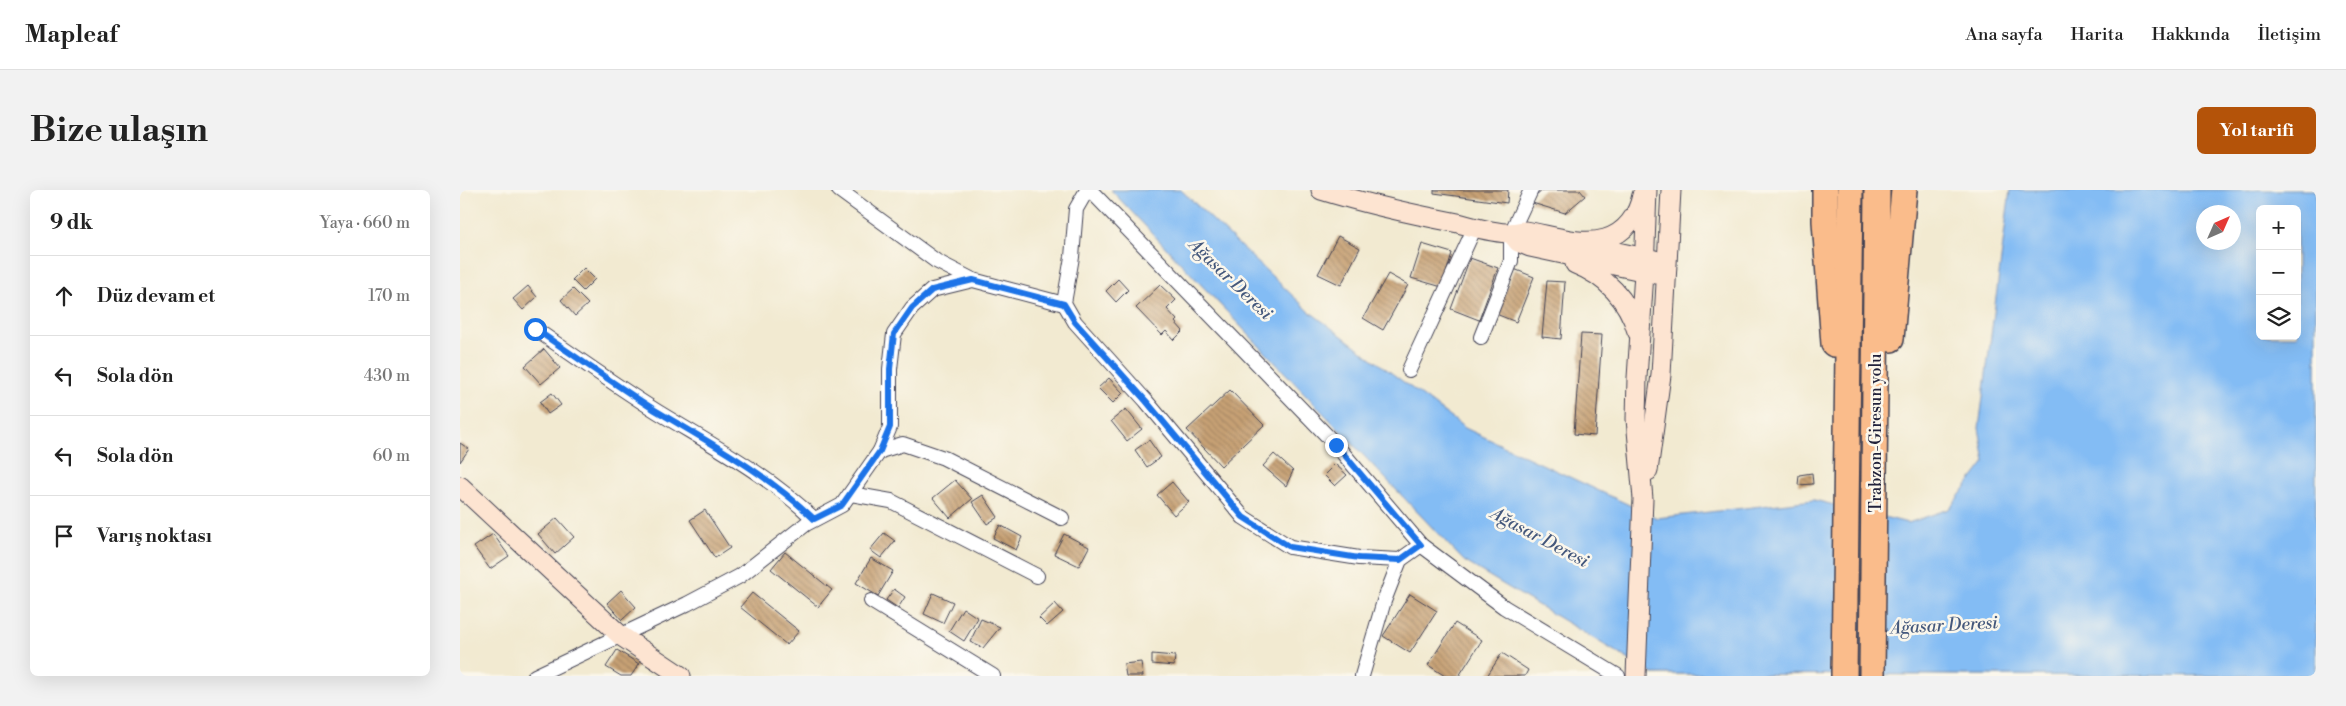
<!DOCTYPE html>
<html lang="tr">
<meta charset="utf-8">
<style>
:root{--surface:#fff;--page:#f2f2f2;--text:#222;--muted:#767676;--line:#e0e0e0;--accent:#b45309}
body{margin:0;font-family:"Libre Bodoni",serif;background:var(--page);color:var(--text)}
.controls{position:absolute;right:15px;top:15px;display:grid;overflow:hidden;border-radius:8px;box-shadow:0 5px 20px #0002}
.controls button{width:45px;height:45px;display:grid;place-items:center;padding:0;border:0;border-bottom:1px solid var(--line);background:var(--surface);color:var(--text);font:25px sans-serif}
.compass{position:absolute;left:1736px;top:15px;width:45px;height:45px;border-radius:50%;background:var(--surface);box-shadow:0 5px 20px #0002;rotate:45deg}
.stop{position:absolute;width:15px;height:15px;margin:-11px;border:4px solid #1a73e8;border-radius:50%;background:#fff}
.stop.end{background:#1a73e8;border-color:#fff;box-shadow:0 1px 5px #0008}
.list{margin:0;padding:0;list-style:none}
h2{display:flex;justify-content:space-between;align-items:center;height:65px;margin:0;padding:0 20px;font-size:21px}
h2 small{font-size:16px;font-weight:400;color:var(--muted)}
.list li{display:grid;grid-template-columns:32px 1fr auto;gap:15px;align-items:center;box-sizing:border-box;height:80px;padding:0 20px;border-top:1px solid var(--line)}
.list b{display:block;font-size:19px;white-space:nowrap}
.list em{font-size:16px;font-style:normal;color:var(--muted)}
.icon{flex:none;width:28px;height:28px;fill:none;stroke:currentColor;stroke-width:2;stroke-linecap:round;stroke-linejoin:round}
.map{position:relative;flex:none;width:1856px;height:486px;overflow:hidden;border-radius:8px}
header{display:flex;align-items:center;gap:30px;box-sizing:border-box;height:70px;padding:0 25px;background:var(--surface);border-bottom:1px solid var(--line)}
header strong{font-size:24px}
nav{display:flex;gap:28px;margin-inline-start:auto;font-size:18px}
.intro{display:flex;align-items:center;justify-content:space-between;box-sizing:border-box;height:120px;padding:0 30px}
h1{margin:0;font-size:35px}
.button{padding:12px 22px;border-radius:8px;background:var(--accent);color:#fff;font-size:18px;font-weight:700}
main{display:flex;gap:30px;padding:0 30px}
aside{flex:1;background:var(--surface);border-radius:8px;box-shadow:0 5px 20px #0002}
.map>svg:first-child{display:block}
</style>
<header>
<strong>Mapleaf</strong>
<nav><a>Ana sayfa</a><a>Harita</a><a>Hakkında</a><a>İletişim</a></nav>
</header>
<div class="intro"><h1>Bize ulaşın</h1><a class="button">Yol tarifi</a></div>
<main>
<aside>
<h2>9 dk<small>Yaya · 660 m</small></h2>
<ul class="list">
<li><svg class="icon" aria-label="ahead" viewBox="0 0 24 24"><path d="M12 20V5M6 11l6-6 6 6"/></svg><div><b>Düz devam et</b></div><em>170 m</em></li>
<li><svg class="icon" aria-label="left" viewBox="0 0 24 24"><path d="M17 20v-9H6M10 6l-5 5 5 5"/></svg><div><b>Sola dön</b></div><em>430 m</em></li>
<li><svg class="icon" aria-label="left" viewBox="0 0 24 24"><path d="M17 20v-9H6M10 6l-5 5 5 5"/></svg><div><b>Sola dön</b></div><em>60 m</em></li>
<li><svg class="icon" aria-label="arrive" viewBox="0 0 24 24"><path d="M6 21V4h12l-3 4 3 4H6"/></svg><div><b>Varış noktası</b></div></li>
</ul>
</aside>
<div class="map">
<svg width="1856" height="486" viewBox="0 0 1856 486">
<defs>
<pattern id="building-back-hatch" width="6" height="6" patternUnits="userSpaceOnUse" patternTransform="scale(1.25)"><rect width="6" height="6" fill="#c7a175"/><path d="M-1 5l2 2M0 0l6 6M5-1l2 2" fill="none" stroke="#a18361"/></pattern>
</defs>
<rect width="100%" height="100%" fill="#fbf7ec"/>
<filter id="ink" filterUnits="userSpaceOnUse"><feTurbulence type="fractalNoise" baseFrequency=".02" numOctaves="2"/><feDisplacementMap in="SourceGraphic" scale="10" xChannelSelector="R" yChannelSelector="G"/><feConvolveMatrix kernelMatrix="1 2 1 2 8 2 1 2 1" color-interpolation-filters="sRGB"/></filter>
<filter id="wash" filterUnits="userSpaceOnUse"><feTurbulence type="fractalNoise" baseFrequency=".0096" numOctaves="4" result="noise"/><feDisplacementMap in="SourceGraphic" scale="20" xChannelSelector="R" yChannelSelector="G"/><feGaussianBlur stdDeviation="1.12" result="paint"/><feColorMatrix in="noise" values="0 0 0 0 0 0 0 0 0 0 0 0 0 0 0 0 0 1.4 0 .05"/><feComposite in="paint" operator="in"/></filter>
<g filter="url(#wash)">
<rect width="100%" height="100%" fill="#f2ead1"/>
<path fill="#83bcf4" stroke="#526f98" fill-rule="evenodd" d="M651,0H721L850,122L1005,238L1197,328L1354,310L1448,333L1489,319L1525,272L1519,238L1550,0H1856V486L1193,484L1004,371ZM1800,19H1837V146H1800ZM1744,22H1774V52H1744Z"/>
<g id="blocks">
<g fill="url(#building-back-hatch)">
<path d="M974,0H1048L1047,13L974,3Z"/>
<path d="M1083,0H1120L1125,6L1105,23L1069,12Z"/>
<path d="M878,46L900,58L881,95L858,84Z"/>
<path d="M962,54L992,63L982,97L951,88Z"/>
<path d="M1010,68L1038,78L1019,130L991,119Z"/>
<path d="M124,78L135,89L123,101L112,90Z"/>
<path d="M1054,79L1074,87L1056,132L1036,124Z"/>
<path d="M928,84L948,95L923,140L903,128Z"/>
<path d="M658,89L668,100L656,112L646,101Z"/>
<path d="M1087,91L1105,92L1101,149L1082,147Z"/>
<path d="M700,95L716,110L707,119L717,130L715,132L723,141L714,150L706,141L702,145L676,118Z"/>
<path d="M68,96L77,107L63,120L53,109Z"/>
<path d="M113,99L128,114L115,126L101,110Z"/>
<path d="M1121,144L1142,145L1135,246L1114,244Z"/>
<path d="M84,159L100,178L81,194L65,176Z"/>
<path d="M649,188L663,203L653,213L638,198Z"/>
<path d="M770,200L804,235L761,276L727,240Z"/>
<path d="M92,203L101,215L88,224L80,212Z"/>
<path d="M666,219L682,239L667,251L651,231Z"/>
<path d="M689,250L701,267L687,277L675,260Z"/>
<path d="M0,253L9,259L0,272Z"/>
<path d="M814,264L833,281L826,296L803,276Z"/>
<path d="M875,274L887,285L875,296L864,285Z"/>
<path d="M1352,283L1353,294L1338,295L1339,285Z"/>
<path d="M495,290L512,309L490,328L473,308Z"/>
<path d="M712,292L729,312L714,325L697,305Z"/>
<path d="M523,305L538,327L527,334L512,312Z"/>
<path d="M245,320L270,358L255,368L230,330Z"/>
<path d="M97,328L114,347L95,364L78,344Z"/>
<path d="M540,335L562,347L556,360L533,348Z"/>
<path d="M424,343L435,351L421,368L410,360Z"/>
<path d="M33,344L49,366L30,379L14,357Z"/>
<path d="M604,344L629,357L619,376L594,364Z"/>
<path d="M325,362L372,400L358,417L311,379Z"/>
<path d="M411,368L433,381L418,406L396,393Z"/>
<path d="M434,399L445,407L438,418L426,410Z"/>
<path d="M161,400L176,417L162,430L147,413Z"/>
<path d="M292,403L339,441L327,455L280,417Z"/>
<path d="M473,403L493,412L483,433L464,424Z"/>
<path d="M950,404L977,421L950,463L923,446Z"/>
<path d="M595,413L603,422L587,436L579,428Z"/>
<path d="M503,418L518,428L504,451L489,441Z"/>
<path d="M521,429L540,437L523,458L510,452Z"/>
<path d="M995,433L1022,450L999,486H985L968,475Z"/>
<path d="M157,460L179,474L171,486H161L146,477Z"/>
<path d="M1042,463L1068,480L1065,486H1027Z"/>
<path d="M692,464L715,466L714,476L692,474Z"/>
<path d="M681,472L683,486H666L664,474Z"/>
</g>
</g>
</g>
<g filter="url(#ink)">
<use href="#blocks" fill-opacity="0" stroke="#414052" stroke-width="1"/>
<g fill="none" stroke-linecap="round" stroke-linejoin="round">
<g stroke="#414052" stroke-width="16">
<g id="street">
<path d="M379,0L476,71L513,90"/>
<path d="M627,0L616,19L612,67L604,113L615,132L686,211L783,327L830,357L899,368L940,370"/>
<path d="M630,0L876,255L961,355L1044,417L1158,486"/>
<path d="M75,139C116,167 156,196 198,222C252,255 309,285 354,329"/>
<path d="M1021,147L1051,71V43L1071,0"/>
<path d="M949,180L1015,37"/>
<path d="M420,261L443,254L484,268L602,328"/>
<path d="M391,304L431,311L577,386"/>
<path d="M411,411L533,486"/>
<path d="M75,486L227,414L280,386L346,334L382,315L420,261L430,237V179L434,144L452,118L472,100L513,90L604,114"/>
<path d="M902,486L924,411L940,370L961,355"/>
</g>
</g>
<g stroke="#414052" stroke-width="21">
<g id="secondary">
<path d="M861,0C906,14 951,24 998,33C1014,37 1033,43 1050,43C1055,43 1060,41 1065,41C1090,45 1120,56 1145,49C1166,43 1178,25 1182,5"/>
<path d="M1051,43L1058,52L1070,57L1196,84"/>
<path d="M1124,55L1195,70"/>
<path d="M1115,74C1146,86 1168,110 1177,141"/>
<path d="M1188,281L1201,185L1211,0"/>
<path d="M0,296L161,446L221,486"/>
<path d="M1176,486L1183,309L1176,229L1177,188L1184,83L1187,0"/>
</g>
</g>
<g stroke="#414052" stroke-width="28">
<g id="highway">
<path d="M1365,0V31L1374,154"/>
<path d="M1431,149L1444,0"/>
<path d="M1384,486L1390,0"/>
<path d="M1412,486L1417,0"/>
</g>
</g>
<use href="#street" stroke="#fff" stroke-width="14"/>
<use href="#secondary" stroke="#fde4d1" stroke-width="19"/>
<use href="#highway" stroke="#fabc8b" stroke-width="25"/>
</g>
</g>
<g fill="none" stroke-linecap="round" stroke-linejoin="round" filter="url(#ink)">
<path stroke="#1a73e8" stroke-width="6" d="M75,139C115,166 154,194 195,220C250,253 308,284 354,329L382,315L420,261L430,237V179L434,144L452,118L472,100L513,90L604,114L615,132L686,211L783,327L830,357L899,368L940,370L961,355L876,255"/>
</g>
<g text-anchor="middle" stroke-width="5" stroke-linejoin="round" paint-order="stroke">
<g font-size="16" fill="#22223b" stroke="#fbf7ec">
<text transform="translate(1415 243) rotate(-90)" y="6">Trabzon-Giresun yolu</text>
</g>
<g font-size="18" font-style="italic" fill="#44587c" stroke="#fbf7ec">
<text transform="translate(771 89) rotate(44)" y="6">Ağasar Deresi</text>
<text transform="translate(1080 347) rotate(28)" y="6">Ağasar Deresi</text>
<text transform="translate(1484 435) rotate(-3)" y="6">Ağasar Deresi</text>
</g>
</g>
</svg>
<div class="controls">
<button>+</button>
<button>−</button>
<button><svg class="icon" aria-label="layers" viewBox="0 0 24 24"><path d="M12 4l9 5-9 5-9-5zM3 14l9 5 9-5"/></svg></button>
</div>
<svg class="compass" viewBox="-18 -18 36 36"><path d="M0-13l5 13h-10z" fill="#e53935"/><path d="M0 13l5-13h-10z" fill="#767676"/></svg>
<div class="stop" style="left:75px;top:139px"></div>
<div class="stop end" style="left:876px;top:255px"></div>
</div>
</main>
